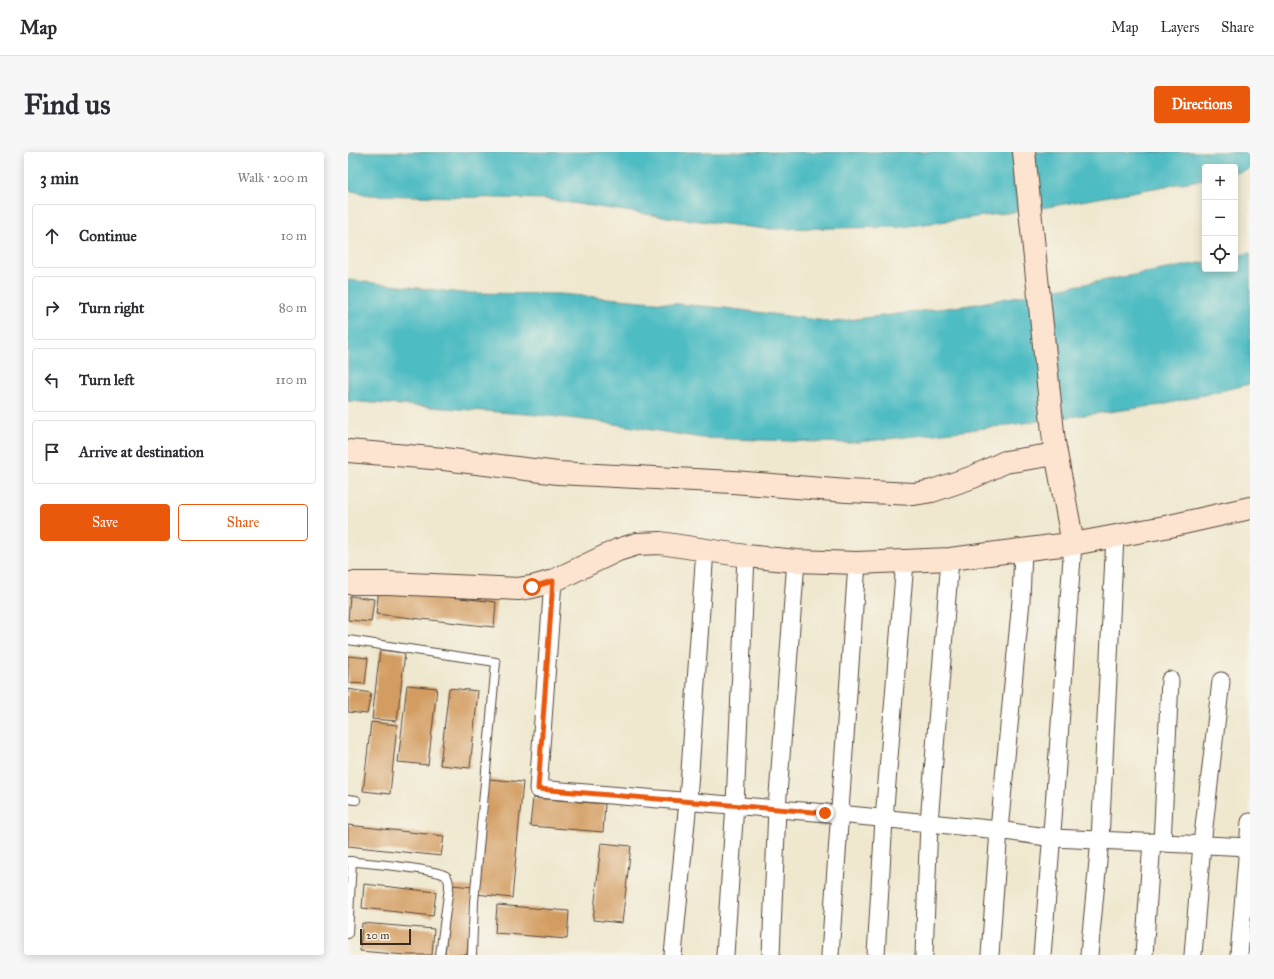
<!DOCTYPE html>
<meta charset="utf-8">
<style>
:root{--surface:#fff;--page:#f7f7f7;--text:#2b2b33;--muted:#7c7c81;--line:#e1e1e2;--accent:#ea580c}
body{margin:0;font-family:"IM FELL Great Primer",serif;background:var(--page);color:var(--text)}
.controls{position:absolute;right:12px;top:12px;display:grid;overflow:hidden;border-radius:4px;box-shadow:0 2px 10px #0003}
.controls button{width:36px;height:36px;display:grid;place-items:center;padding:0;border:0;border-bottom:1px solid var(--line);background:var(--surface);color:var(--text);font:20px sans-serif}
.scale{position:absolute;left:12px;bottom:10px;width:51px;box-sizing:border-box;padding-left:4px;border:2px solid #3b2a1e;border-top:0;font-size:11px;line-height:14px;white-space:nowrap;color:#3b2a1e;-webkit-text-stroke:3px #f7f3e8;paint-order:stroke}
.stop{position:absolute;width:12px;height:12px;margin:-9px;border:3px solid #ea580c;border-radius:50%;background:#fff}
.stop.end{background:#ea580c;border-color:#fff;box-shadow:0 1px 4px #0008}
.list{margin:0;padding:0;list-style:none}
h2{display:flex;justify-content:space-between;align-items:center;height:52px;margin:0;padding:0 16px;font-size:17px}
h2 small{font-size:13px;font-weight:400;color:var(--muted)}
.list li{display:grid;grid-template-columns:26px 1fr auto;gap:12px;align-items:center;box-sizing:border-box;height:64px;margin:0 8px 8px;padding:0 8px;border:1px solid var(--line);border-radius:4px}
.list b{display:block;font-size:15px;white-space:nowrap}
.list em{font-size:13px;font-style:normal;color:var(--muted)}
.actions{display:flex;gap:8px;padding:12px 16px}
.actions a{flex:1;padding:9px 0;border:1px solid var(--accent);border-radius:4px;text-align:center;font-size:14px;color:var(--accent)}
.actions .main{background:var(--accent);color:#fff}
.icon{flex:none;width:22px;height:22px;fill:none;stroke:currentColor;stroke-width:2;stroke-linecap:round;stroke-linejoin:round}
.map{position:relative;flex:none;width:902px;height:803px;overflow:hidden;border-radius:4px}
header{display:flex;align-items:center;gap:24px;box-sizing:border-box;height:56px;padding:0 20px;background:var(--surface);border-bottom:1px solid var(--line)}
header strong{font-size:19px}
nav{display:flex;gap:22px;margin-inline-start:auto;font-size:14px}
.intro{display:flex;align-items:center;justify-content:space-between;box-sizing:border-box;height:96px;padding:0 24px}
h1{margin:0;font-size:28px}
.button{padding:10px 18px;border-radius:4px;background:var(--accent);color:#fff;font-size:14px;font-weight:700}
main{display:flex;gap:24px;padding:0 24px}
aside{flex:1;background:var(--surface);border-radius:4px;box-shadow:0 2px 10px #0003}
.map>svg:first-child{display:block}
</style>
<header>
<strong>Map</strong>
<nav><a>Map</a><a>Layers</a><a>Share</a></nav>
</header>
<div class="intro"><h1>Find us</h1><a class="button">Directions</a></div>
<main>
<aside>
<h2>3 min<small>Walk · 200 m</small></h2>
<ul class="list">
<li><svg class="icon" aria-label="ahead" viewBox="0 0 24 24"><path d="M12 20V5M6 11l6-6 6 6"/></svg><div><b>Continue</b></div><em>10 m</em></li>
<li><svg class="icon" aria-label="right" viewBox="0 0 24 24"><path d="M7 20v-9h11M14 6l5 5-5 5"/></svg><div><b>Turn right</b></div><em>80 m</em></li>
<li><svg class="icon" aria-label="left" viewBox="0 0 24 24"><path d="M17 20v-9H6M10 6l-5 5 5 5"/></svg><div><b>Turn left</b></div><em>110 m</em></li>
<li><svg class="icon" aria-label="arrive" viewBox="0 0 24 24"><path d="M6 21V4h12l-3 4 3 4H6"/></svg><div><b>Arrive at destination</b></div></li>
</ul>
<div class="actions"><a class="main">Save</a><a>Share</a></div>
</aside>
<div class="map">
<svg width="902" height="803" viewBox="0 0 902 803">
<rect width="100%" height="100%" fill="#f7f3e8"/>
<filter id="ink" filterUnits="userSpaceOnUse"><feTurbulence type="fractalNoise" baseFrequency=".025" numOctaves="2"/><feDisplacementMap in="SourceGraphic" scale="8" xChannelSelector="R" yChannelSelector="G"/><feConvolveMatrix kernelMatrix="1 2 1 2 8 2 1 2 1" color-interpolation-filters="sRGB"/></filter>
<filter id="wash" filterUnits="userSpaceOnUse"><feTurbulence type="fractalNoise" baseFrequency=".012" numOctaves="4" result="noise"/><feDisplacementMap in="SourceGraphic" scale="16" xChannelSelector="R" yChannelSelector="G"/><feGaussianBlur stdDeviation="0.9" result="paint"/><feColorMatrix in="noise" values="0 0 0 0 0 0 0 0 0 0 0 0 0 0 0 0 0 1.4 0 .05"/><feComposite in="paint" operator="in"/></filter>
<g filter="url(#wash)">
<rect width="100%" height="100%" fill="#efe8cf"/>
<g fill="#4dbcc3" stroke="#447370">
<path d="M0,0H902V17L887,21V15H857V27L688,57L554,75L418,77L311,64L196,47L21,43L0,38Z"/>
<path d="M902,101V232L813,253L614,279L501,291L354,286L247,269L191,263L0,249V128L114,141L212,142L377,156L485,170L622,153L857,110V117H887V104Z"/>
</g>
<g id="blocks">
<g fill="#d39c60">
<path d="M31,437L148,450L146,475L28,462Z"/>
<path d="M2,444L26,447L23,470L0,468Z"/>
<path d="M32,498L57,501L49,569L24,567Z"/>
<path d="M0,504L20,506L17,532L0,531Z"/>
<path d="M59,533L89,536L80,613L50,610Z"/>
<path d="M101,536L130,539L122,616L92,613Z"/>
<path d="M0,537L23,541L19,562L0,560Z"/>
<path d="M23,570L49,573L42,642L15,639Z"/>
<path d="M140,627L175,630L164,746L128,742Z"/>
<path d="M185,646L257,652L255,680L182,674Z"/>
<path d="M0,673L96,684L93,704L0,694Z"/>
<path d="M253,691L283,694L274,771L245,768Z"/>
<path d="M16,732L88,740L85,764L14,756Z"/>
<path d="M104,733L125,735L119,803H97Z"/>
<path d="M149,753L221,759L219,787L147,781Z"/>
<path d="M14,771L86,777L84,803H57L12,799Z"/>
</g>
</g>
</g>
<g filter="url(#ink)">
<use href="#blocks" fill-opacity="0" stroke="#564639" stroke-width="1"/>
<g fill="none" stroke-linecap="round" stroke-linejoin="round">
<g stroke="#564639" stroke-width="10">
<g id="lane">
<path d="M0,488L148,510L126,750L124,803"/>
<path d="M0,647L8,648"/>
<path d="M0,709C15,711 90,717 98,724C101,727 101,731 101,735L92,803"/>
<path d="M0,782L4,709"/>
</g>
</g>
<g stroke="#564639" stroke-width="19">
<g id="street">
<path d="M205,429L190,637L491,662L651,678L705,686L902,695"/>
<path d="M814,691L822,528"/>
<path d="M325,803L340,649L357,397"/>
<path d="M377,803L387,652L398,404"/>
<path d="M423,803L429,656L448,409"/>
<path d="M482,803L509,411"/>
<path d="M528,803L536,667L557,410"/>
<path d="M576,803L581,671L602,407"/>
<path d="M642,803L651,678L673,449L675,398"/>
<path d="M694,803C706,666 715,529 725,392"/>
<path d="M741,803L752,688L767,384"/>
<path d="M796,803L804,690"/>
<path d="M845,803L854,692L873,529"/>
<path d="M891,803L902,670"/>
</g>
</g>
<g stroke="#564639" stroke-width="24">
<g id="secondary">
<path d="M676,0L706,290L725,392"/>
<path d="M0,299L96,307L210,321L385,330L499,339L566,342L584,339L625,325L657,310L708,302"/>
<path d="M0,431H40L170,437L184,435L205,429L270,398L289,392L312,391L398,404L448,409L509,411L602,407L704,394L725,392L822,374L902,356"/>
</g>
</g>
<use href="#lane" stroke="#fff" stroke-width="8"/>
<use href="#street" stroke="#fff" stroke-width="17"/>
<use href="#secondary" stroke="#fde4d1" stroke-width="22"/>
</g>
</g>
<g fill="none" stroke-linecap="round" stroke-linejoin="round" filter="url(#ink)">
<path stroke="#ea580c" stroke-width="5" d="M184,435L205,429L190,637L477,661"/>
</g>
</svg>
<div class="controls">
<button>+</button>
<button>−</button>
<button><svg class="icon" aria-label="locate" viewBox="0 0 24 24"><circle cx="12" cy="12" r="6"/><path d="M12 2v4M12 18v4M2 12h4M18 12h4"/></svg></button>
</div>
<div class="scale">20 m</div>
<div class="stop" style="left:184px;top:435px"></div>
<div class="stop end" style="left:477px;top:661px"></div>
</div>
</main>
